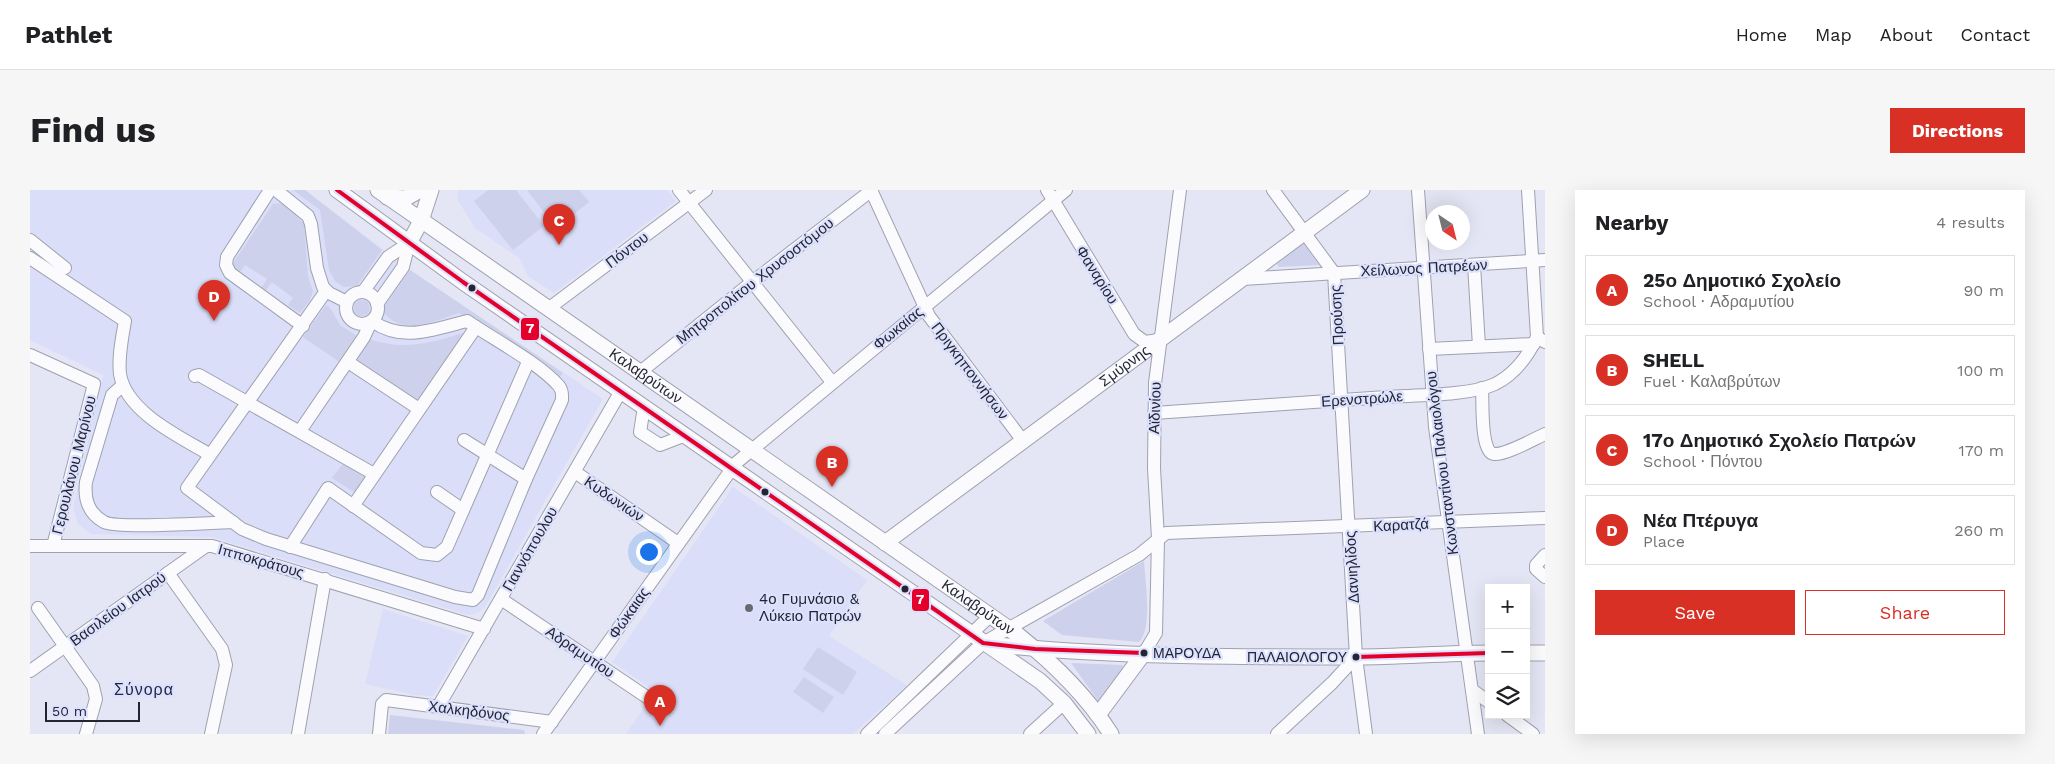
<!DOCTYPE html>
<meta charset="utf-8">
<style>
:root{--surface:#fff;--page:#f6f6f6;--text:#202124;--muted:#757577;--line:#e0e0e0;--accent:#d93025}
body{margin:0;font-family:"Work Sans",sans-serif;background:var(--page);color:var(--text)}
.controls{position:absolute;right:15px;bottom:15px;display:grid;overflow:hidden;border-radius:0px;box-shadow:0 5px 20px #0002}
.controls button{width:45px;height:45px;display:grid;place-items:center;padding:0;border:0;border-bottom:1px solid var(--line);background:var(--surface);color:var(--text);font:25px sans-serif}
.compass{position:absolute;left:1395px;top:15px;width:45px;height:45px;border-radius:50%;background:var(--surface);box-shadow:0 5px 20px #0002;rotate:145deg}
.scale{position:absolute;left:15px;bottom:12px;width:95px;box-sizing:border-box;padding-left:5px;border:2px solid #232532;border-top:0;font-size:14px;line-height:18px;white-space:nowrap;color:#232532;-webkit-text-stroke:4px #dce1fd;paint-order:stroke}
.you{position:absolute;left:618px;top:361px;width:18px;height:18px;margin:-12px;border:4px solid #fff;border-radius:50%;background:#1a73e8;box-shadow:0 0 0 8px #1a73e833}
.badge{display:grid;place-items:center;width:32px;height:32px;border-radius:50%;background:var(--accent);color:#fff;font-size:16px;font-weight:700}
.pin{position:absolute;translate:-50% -41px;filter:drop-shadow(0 1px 2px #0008)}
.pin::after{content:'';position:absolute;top:26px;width:18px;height:15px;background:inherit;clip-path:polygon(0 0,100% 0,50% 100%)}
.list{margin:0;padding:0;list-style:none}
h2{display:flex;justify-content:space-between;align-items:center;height:65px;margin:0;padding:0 20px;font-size:21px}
h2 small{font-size:16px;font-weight:400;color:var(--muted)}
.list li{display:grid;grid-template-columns:32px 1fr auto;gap:15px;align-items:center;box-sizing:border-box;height:70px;margin:0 10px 10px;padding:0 10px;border:1px solid var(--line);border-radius:0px}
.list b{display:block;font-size:19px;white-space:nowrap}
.list p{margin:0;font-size:16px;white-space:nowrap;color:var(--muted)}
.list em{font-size:16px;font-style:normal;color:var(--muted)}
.actions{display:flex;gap:10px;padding:15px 20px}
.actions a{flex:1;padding:11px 0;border:1px solid var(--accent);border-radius:0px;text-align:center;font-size:18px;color:var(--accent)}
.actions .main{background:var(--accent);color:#fff}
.icon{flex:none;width:28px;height:28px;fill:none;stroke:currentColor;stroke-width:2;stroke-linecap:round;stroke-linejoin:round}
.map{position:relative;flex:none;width:1515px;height:544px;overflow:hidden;border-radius:0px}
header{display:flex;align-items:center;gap:30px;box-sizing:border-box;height:70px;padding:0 25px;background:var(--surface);border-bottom:1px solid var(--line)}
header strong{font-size:24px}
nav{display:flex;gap:28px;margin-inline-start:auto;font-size:18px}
.intro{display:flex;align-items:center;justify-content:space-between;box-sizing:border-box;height:120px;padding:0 30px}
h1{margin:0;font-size:35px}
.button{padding:12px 22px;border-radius:0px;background:var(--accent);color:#fff;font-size:18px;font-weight:700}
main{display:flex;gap:30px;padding:0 30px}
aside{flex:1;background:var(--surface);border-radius:0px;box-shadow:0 5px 20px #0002}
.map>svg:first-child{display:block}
</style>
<header>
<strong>Pathlet</strong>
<nav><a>Home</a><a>Map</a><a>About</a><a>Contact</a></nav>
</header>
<div class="intro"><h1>Find us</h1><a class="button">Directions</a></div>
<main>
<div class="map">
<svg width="1515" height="544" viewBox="0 0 1515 544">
<rect width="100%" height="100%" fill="#e4e6f5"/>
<g fill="#dadef8">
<path d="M0,0H275L380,80L573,209L455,417L447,423L438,425L182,347L61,344L48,334L43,317L73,185L0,150Z"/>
<path d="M428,0H637L646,11L524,103L498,86L489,68L445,38L427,9Z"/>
<path d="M703,297L837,390L799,446L877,495L823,544H596L615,516L629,524L638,510L582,472Z"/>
<path d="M353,419L438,446L403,506L385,505L335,494Z"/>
</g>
<g fill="#cdd1eb">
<path d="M263,0H275L352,60L327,96L314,97L305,91L299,80L290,20Z"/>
<path d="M458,0H486L514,36L483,60L444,11Z"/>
<path d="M497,0H549L559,12L526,38Z"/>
<path d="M252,13L261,19L274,34L278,87L283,101L280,110L270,123L258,115L263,108L242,92L234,103L230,100L237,89L215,75L210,82L201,76L243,14Z"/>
<path d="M1273,53L1289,75L1249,77L1247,74Z"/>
<path d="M380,80L533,183L527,190L429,123C403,131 375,147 354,123V117Z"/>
<circle cx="332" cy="118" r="8"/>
<path d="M296,115L301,119L310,135L330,148L311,173L273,147Z"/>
<path d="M433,143L436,145L388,213L324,171L339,149C373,161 401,153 433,143Z"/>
<path d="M315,271L341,285L327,304L302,288Z"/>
<path d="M1114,371C1115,390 1123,439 1109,452L1032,445L1013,431Z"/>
<path d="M788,457L827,482L813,505L773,479Z"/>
<path d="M1041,473L1093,475V478L1069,512Z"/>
<path d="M774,487L804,507L793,523L763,502Z"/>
<path d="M360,525L494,540L495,544H358Z"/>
</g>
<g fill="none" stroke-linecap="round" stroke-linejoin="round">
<g stroke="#9fa1ae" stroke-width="14">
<g id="minor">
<path d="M240,0L197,67L196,75L200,83L273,136"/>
<path d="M246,0L278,26L281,34L287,78L293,97L299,103L317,112"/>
<path d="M649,0L802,192"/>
<path d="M841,0L899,126L993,251"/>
<path d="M1017,0L1104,144L1115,152L1129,150"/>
<path d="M1243,0L1304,83L1326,467L1336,544"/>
<path d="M1388,0L1405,237L1448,544"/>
<path d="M1498,0L1507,147"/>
<path d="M0,50L35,78"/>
<path d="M0,68L95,131C92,148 88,167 90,184C96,222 150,247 179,264"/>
<path d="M1444,75L1449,156"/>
<path d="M1212,89L1515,70"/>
<path d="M296,101L157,298L212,339L236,349L425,407L443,410L448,405L496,289L532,210C532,205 533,201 529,196C509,173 463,149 437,131C404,139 373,153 342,131"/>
<circle cx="332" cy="118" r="16"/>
<path d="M333,102L358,67L379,53"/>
<path d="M347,114L373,77L379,53"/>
<path d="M518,119L676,0"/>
<path d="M1399,159L1504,154"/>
<path d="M0,165L64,194L23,356"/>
<path d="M318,172L389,219"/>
<path d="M609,183L721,93L842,0"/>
<path d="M165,186L169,185L344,284"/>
<path d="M93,195L82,205L56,292C54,309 58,323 74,332C88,339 181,333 203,332"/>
<path d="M1452,198C1453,209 1450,263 1464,264C1476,265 1504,249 1515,244"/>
<path d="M614,217L610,242L630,255L656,245"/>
<path d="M1124,223C1201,218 1279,212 1356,207C1386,205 1439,206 1465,194C1485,184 1498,166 1507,147L1515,152"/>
<path d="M270,241L334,147L341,132"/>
<path d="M434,250L496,289"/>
<path d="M545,282L648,353"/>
<path d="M407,302L433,320"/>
<path d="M323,316L446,137"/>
<path d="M0,356H182L454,439"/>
<path d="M260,357L298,298L391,363L407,365L417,357L498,172"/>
<path d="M1515,365L1506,375V379L1515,387"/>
<path d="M138,383L192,459L196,475L181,544"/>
<path d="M471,409L630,516"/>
<path d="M8,418L63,496L66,509L56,544"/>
<path d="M1114,463L1126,443L1128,348L1124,278L1125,193L1150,0"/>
<path d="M0,481L176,356"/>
<path d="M1442,500L1459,512"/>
<path d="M408,517L591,201"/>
<path d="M1477,525L1503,544"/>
<path d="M268,544L295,389"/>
<path d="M349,544L352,514L356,510L522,532"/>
<path d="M513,544L706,273L1036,0"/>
<path d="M837,544L960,426"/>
<path d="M855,544L953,453L1109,365L1136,343L1515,328"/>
<path d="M1000,544L1034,513"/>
<path d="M1247,544L1302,493L1326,467"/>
</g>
</g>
<g stroke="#9fa1ae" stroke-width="17">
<g id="major">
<path d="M307,0L433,92L1010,491L1034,513L1058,544"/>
<path id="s1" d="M348,0L988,445C1023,473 1057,506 1081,544"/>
<path d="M357,7L376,8L390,0"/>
<path d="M379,53L391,31L401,0"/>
<path id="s2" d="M855,353L1332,0"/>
<path d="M957,454C1079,467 1203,467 1326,467C1370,467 1414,463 1459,463"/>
<path d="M1496,463H1515"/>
<path d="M1068,525L1114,463"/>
</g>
</g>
<use href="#minor" stroke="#fbfbfe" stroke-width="12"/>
<use href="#major" stroke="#fbfbfe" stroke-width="15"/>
<g stroke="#dce1fd" stroke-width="8">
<g id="bus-1">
<path d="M307,0L433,92L953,453L1005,459L1114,463"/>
<path d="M1326,467L1459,463"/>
</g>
</g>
<use href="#bus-1" stroke="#e4002b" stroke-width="4"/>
</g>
<g fill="#232532" stroke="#dce1fd" stroke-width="2">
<circle cx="442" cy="98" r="4.5"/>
<circle cx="735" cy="302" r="4.5"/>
<circle cx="875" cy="399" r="4.5"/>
<circle cx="1114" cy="463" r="4.5"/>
<circle cx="1326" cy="467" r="4.5"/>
</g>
<circle fill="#676976" stroke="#dce1fd" stroke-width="2" cx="719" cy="418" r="5"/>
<g text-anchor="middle" stroke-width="4.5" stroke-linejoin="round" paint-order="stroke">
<g font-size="14" fill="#232532" stroke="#dce1fd" text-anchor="start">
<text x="1123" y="468">ΜΑΡΟΥΔΑ</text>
<text x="1317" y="472" text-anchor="end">ΠΑΛΑΙΟΛΟΓΟΥ</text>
</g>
<g font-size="15" fill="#232532" stroke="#dce1fd">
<text transform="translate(597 60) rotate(-37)" y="5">Πόντου</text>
<text transform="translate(1394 78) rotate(-3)" y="5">Χείλωνος Πατρέων</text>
<text transform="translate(1067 85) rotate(58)" y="5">Φαναρίου</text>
<text transform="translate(725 91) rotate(-38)" y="5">Μητροπολίτου Χρυσοστόμου</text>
<text transform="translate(1307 125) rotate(-93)" y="5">Προύσης</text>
<text transform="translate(868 138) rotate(-39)" y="5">Φωκαίας</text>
<text dy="5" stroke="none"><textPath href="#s2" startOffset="298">Σμύρνης</textPath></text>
<text transform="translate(940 181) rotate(53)" y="5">Πριγκηποννήσων</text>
<text dy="5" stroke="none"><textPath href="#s1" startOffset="326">Καλαβρύτων</textPath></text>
<text transform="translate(1332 209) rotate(-4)" y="5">Ερενστρώλε</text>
<text transform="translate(1125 218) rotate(-88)" y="5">Αϊδινίου</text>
<text transform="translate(1412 273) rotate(-97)" y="5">Κωνσταντίνου Παλαιολόγου</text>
<text transform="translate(44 275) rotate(-76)" y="5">Γερουλάνου Μαρίνου</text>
<text transform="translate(584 309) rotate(34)" y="5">Κυδωνιών</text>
<text transform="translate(1371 335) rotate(-3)" y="5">Καρατζά</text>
<text transform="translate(500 359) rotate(-60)" y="5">Γιαννόπουλου</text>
<text transform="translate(231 371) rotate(16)" y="5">Ιπποκράτους</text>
<text transform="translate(1322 377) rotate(-93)" y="5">Δανιηλίδος</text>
<text dy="5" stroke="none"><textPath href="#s1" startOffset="731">Καλαβρύτων</textPath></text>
<text transform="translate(88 419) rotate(-36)" y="5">Βασιλείου Ιατρού</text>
<text transform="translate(599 423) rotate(-55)" y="5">Φώκαιας</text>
<text transform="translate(550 462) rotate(34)" y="5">Αδραμυτίου</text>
<text transform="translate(439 521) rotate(7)" y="5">Χαλκηδόνος</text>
</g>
<g font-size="15" fill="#232532" stroke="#dce1fd" text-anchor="start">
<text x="729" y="414">4ο Γυμνάσιο &amp;<tspan x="729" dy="17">Λύκειο Πατρών</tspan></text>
</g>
<g font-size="16" letter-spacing="1" fill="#252843" stroke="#dce1fd">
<text x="114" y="505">Σύνορα</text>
</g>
</g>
<g stroke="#dce1fd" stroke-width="2">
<rect x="490" y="127" width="20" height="24" rx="5" fill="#e4002b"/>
<rect x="881" y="398" width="19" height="24" rx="5" fill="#e4002b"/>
</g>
<g font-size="14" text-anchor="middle" font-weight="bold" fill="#fff">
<text x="500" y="143">7</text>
<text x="890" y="414">7</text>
</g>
</svg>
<div class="controls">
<button>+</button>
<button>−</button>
<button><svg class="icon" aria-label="layers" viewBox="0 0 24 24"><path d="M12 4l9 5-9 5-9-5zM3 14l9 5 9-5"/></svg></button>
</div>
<svg class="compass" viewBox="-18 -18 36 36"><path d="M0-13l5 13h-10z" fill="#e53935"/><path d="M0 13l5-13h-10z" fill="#757577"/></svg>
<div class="scale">50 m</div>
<div class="you"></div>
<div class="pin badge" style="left:630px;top:536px">A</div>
<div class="pin badge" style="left:802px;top:297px">B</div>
<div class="pin badge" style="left:529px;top:55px">C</div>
<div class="pin badge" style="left:184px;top:131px">D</div>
</div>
<aside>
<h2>Nearby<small>4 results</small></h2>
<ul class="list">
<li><span class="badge">A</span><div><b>25ο Δημοτικό Σχολείο</b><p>School · Αδραμυτίου</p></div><em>90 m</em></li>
<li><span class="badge">B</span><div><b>SHELL</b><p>Fuel · Καλαβρύτων</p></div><em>100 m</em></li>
<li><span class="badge">C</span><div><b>17ο Δημοτικό Σχολείο Πατρών</b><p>School · Πόντου</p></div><em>170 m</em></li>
<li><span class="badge">D</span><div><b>Νέα Πτέρυγα</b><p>Place</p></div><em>260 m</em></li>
</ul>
<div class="actions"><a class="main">Save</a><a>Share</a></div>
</aside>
</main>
